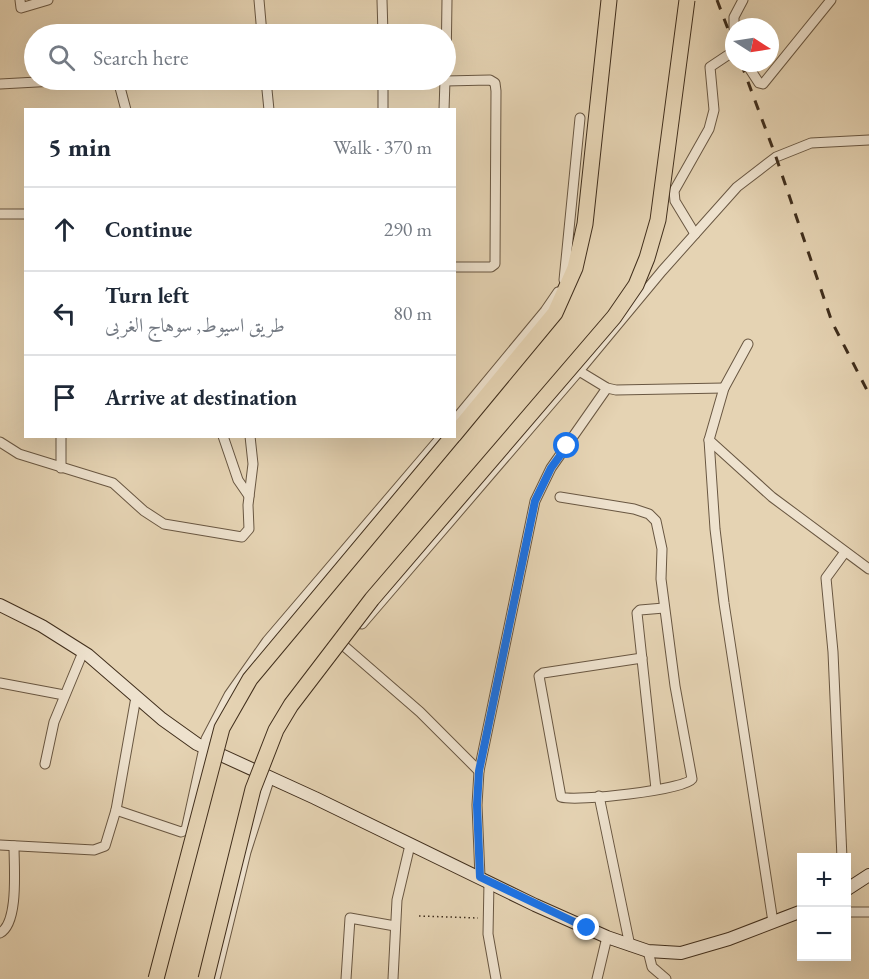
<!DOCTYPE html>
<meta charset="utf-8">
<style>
:root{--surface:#fff;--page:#f6f6f7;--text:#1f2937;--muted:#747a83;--line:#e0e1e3}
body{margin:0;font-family:"EB Garamond",Amiri,serif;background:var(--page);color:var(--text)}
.controls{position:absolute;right:18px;bottom:18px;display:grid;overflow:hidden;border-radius:0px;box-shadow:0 6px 24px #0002}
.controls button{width:54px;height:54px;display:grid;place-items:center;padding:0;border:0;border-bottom:2px solid var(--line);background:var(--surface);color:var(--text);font:30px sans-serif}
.compass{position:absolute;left:725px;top:18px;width:54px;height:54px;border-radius:50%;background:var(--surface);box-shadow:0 6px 24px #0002;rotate:102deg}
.stop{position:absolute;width:18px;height:18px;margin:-14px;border:4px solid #1a73e8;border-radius:50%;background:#fff}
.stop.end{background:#1a73e8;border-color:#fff;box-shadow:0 2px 6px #0008}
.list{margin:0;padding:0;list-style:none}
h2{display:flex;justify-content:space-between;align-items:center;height:78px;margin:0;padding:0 24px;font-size:26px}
h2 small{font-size:20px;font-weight:400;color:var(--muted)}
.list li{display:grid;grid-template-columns:39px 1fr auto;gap:18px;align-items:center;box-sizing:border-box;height:84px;padding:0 24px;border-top:2px solid var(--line)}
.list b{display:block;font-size:22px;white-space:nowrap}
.list p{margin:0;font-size:20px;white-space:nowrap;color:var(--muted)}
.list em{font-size:20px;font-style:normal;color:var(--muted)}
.icon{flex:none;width:33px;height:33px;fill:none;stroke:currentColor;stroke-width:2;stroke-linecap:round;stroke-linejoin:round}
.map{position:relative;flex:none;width:869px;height:979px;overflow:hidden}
.search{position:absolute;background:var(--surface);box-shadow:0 6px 24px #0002;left:24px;top:24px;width:432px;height:66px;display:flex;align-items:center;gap:15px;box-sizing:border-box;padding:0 21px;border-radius:33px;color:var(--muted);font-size:22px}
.panel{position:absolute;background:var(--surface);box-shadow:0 6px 24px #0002;left:24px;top:108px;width:432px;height:330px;border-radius:0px}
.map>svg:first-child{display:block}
</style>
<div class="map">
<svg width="869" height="979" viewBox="0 0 869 979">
<rect width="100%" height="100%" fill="#e5d3b3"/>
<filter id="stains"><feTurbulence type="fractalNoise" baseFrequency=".00333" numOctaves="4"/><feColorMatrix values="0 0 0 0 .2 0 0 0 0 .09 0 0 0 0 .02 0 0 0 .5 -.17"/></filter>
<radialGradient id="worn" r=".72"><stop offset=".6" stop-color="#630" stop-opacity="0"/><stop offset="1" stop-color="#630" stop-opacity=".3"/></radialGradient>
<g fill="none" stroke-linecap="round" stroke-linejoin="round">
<g stroke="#695742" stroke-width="11">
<g id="minor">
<path d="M20,0L21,8L48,0"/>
<path d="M259,0L262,34"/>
<path d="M382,0L383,34"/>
<path d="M734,28V17L743,0"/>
<path d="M746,63L759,83L763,84L831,0"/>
<path d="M446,68L447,0"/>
<path d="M118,80L126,110"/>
<path d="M266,80L269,110"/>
<path d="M383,80V110"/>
<path d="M445,81L490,80L495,83L496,91L495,264L491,267H454"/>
<path d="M0,84L74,80"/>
<path d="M444,110L445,80"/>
<path d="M0,214H26"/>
<path d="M695,234L675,201L674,191L709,129L714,110L710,67L734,51"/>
<path d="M564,280L580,118"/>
<path d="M748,344L724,388L709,440L772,497L869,569"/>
<path d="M724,388L616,390L607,388L579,371L662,271L737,187L776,157L811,143L869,140"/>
<path d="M454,421L545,311L558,292"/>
<path d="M223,436L238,480L249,496"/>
<path d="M709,440L715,529L724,603L773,922"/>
<path d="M0,442L19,454L113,483L144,511L164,524L242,537L249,529L248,505L253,464L250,436"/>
<path d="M61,468V436"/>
<path d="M560,497L634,509L649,514L656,521L662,549L661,579L675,686L692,779C684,790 576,802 561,797L539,676L543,673L642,658"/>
<path d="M362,624L579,371"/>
<path d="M344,646L420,712L479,771"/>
<path d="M0,683L64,695"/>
<path d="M45,764L54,722L83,652"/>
<path d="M656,789L637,613L640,610L664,608"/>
<path d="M599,796L630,946"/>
<path d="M116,810L181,832L186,830L206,739L229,695L267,641L442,436"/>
<path d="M0,845L94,850L105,846L116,810L136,697"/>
<path d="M842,858L833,652L826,578L845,552"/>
<path d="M480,877L477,805L479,771L535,501L551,468L607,388"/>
<path d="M489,882L488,934L496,979"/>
<path d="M846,912H869"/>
<path d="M0,933C19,923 14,867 14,846"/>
<path d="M648,951L652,967L666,979"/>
<path d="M215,979L246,852L270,777"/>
<path d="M346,979L350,918L395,926"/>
<path d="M393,979L397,900L410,845"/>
<path d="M597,979L607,937"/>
</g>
</g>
<g stroke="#402e1c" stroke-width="14">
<g id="secondary">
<path d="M0,605L42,626L88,655L162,719L197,744L315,798L535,905L607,937L648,951L681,953L729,939L802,911"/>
<path d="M846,890L869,875"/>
</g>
</g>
<g stroke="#402e1c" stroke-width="17">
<path id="trunk" d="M454,435L555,313L575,268L585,224L609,0"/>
</g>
<path stroke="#402e1c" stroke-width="1.5" stroke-dasharray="1.5 3" stroke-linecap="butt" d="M419,916L478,918"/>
<use href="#minor" stroke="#eee2ce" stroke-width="9"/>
<use href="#secondary" stroke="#eee2ce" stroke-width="12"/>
<use href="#trunk" stroke="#e5d3b3" stroke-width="15"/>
<g stroke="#402e1c" stroke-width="3" stroke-dasharray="10 10" stroke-linecap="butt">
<path d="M717,0L734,45"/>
<path d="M741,63L776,157L832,322L869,394"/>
</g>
<g stroke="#402e1c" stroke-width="17" stroke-linecap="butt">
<g id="trunk-bridge">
<path d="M156,979L222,728L250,679L453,436"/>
<path d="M206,979L253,789L276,730L291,705L372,599L614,317L636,285L647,258L658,220L687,0"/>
</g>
</g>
<use href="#trunk-bridge" stroke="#e5d3b3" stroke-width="15"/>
</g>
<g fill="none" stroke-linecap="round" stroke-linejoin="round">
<path stroke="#1a73e8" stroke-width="8" d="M567,446L551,468L535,501L479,771L477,805L480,877L587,928"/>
</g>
<rect width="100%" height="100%" filter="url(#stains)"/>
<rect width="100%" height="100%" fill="url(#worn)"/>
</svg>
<div class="controls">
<button>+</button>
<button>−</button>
</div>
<svg class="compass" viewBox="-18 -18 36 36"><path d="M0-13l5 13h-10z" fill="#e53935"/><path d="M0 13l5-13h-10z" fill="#747a83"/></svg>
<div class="stop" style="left:567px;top:446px"></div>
<div class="stop end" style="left:587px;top:928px"></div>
<div class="search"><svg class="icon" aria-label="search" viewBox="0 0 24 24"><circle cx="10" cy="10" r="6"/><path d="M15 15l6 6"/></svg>Search here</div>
<section class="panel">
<h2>5 min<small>Walk · 370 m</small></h2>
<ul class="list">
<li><svg class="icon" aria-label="ahead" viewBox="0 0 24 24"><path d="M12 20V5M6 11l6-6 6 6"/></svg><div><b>Continue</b></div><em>290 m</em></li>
<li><svg class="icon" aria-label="left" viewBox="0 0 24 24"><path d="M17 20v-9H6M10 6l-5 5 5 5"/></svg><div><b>Turn left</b><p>طريق اسيوط, سوهاج الغربى</p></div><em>80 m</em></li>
<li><svg class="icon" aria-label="arrive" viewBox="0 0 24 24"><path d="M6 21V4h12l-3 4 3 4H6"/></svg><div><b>Arrive at destination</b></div></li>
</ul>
</section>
</div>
